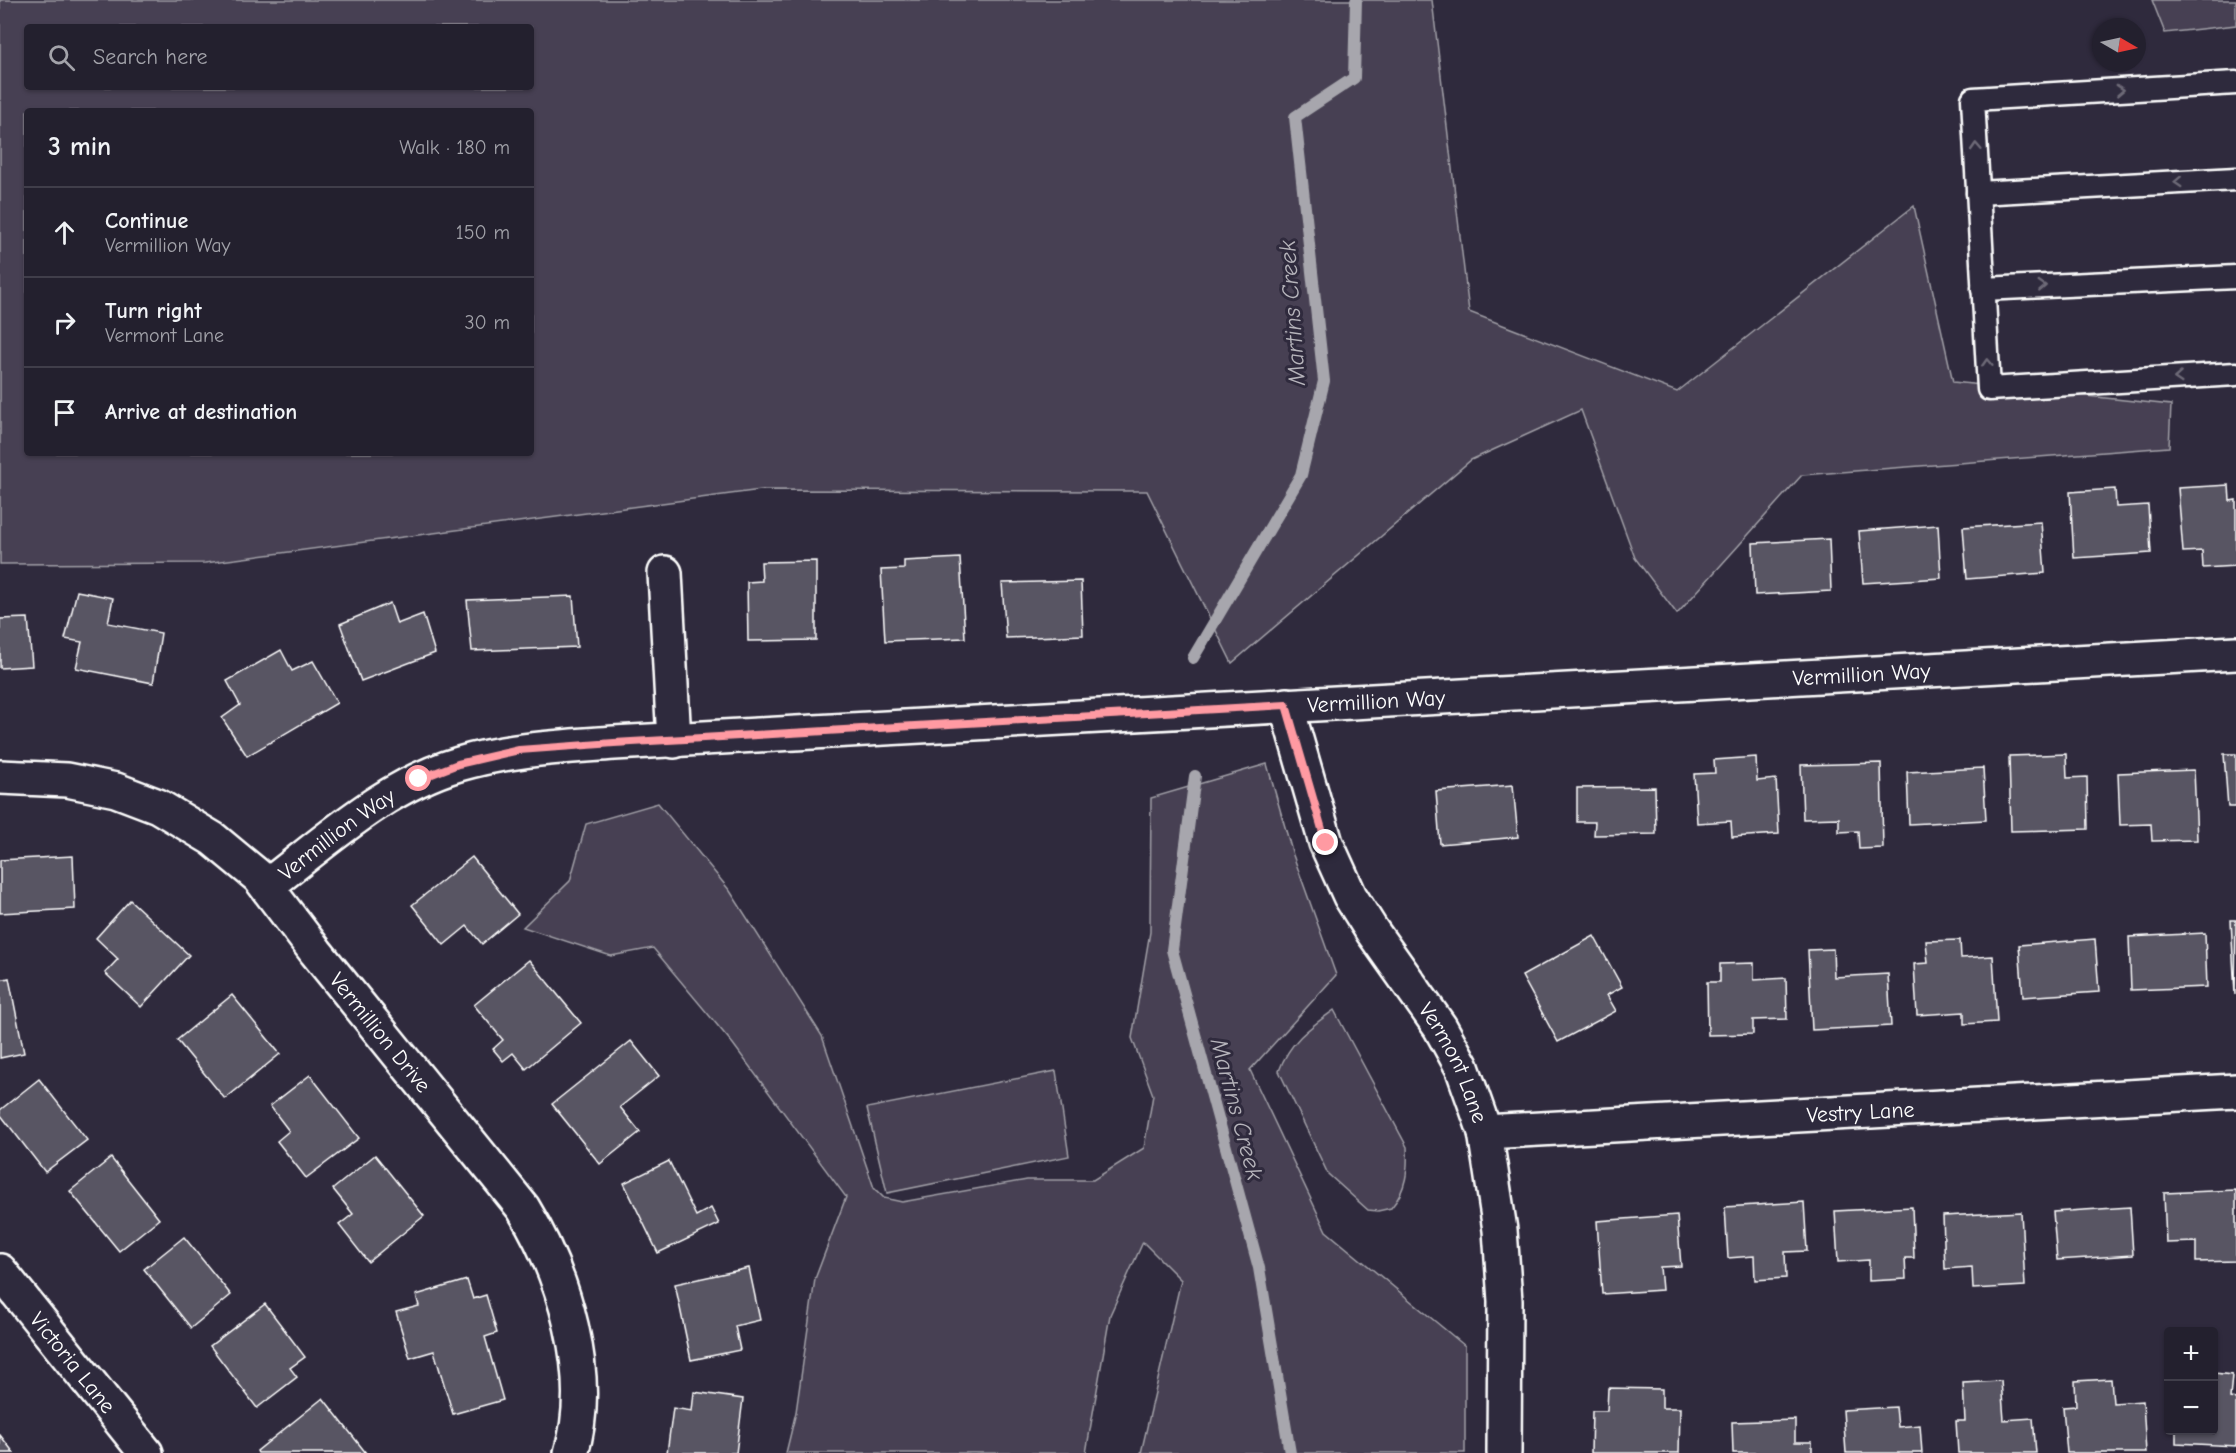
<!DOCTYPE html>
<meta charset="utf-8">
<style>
:root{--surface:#23202e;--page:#2f2d3a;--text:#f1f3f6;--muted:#a3a3aa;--line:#403e4a}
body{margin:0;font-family:"Comic Neue",sans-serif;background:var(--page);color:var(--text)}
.controls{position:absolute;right:18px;bottom:18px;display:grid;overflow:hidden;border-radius:6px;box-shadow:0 2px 4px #0004}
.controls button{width:54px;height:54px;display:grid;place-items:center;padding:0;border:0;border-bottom:2px solid var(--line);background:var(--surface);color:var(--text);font:30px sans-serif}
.compass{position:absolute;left:2092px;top:18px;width:54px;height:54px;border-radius:50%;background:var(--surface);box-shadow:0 2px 4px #0004;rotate:99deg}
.stop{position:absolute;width:18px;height:18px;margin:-14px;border:4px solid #ff9aa2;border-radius:50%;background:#fff}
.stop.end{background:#ff9aa2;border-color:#fff;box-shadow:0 2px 6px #0008}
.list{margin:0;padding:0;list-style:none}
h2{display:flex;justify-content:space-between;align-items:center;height:78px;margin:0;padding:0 24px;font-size:26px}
h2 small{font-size:20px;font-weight:400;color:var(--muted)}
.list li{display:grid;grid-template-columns:39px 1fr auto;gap:18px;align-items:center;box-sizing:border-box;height:90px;padding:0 24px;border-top:2px solid var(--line)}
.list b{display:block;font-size:22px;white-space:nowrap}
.list p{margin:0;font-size:20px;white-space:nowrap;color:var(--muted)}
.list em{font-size:20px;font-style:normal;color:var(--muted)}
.icon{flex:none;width:33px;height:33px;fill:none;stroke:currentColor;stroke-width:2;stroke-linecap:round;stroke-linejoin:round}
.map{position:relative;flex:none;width:2236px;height:1453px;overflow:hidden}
.search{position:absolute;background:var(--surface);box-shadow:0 2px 4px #0004;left:24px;top:24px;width:510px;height:66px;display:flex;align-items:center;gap:15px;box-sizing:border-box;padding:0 21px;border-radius:6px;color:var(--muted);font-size:22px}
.panel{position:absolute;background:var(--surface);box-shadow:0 2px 4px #0004;left:24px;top:108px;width:510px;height:348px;border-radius:6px}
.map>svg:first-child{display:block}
</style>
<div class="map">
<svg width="2236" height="1453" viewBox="0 0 2236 1453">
<rect width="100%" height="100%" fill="#2f2a3d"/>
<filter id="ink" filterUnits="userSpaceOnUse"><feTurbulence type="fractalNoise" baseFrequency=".0167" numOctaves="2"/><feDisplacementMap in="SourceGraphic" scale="12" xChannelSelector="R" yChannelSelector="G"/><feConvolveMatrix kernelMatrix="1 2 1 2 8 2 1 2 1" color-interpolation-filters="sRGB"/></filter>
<g filter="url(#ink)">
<g fill="#464152" stroke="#a2a0a8" stroke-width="1.5" fill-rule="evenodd">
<path d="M0,0H1432L1469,312L1677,392L1914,206L1953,382L2171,405L2169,447L1802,475L1677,614L1635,558L1581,410L1471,460L1232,663L1147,491L761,490L205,563L0,564ZM27,27H531V87H27ZM27,111H531V453H27Z"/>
<path d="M2152,0H2236V25L2165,33Z"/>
<path d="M1267,764L1293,855L1336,975L1250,1070L1326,1231L1465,1346V1453H1141L1181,1280L1143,1242L1110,1315L1086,1453H786L796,1412L815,1279L846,1197L733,1044L653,948L611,956L523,927L570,881L586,824L658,803L730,891L822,1036L874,1188L884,1198L902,1202L1027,1180H1093L1144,1148L1153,1095L1132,1038L1150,932L1151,798Z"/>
<path d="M1334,1010L1407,1147C1408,1170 1407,1189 1391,1208L1378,1211L1368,1210L1328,1174L1279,1071C1290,1041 1309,1028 1334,1010Z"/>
<path d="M1056,1071L1069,1156L887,1193L867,1108Z"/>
</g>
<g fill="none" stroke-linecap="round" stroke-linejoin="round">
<g stroke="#a7a6ad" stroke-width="12">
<path d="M1193,658L1301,475L1324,381L1295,117L1354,78L1356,0"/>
<path d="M1195,776L1172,950L1259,1268L1290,1453"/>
</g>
</g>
<g fill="#595564" stroke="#fff" stroke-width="1.5">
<path d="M2229,485L2230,501L2236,500V566L2203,568L2202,551L2183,552L2178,488Z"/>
<path d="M2115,489L2116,507L2148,505L2151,553L2074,558L2070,492Z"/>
<path d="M2041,522L2045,573L1967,579L1963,527Z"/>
<path d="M1938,525L1941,578L1863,583L1859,531Z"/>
<path d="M1829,539L1831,591L1755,595L1753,543Z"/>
<path d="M960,558L965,638L885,641L881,570L904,569V561Z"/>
<path d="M816,561V640L748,641L747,582L762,581L761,562Z"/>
<path d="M1081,581L1083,635L1006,638L1002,583Z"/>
<path d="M77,591L113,598L108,623L161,633L153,683L76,668L82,642L65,639Z"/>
<path d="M573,596L577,647L472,651L467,600Z"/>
<path d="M390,603L397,624L423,614L435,653L361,681L340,624Z"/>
<path d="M28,618L32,666L0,668V619Z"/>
<path d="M281,650L292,671L313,661L337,703L247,756L222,718L240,705L227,681Z"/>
<path d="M2066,754L2067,778L2087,777L2088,829L2011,831L2009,756Z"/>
<path d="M2224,754H2236V807H2228Z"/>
<path d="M1756,757L1757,781L1776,779L1779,834L1732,837L1731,821L1697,823L1694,774L1715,773L1714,760Z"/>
<path d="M1881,763L1883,848L1859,849L1858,831L1839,832V818L1803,819L1801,765Z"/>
<path d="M1983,768L1986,820L1909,824L1907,772Z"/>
<path d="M2194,770L2197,840L2152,841L2151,824L2120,825L2118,773Z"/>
<path d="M1513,785L1518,837L1440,844L1436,791Z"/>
<path d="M1655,787L1656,834L1594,835L1595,822H1577V788Z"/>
<path d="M73,856L75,909L0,913V860Z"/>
<path d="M472,857L518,914L482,944L467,926L444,945L412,905Z"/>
<path d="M130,900L189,955L141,1007L105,973L118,959L96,938Z"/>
<path d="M2231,920H2236L2235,995Z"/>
<path d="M2205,933L2207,987L2131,990L2129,937Z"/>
<path d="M1594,936L1622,987L1607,995L1616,1011L1558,1042L1522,976Z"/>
<path d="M2095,939L2099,992L2023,997L2019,945Z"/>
<path d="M1960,940L1961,958L1993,956L1997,1022L1964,1024V1012L1917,1015L1914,964L1928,963L1926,941Z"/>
<path d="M1833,949L1834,977L1888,974L1891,1026L1812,1030L1808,950Z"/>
<path d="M529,960L581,1023L526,1069L513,1053L503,1061L493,1049L503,1040L474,1005Z"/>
<path d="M1754,963V980L1786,978L1787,1019L1753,1020V1034L1708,1035L1707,982H1720V964Z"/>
<path d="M9,978L24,1053L0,1058V980Z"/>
<path d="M232,995L280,1054L225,1099L177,1040Z"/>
<path d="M631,1041L659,1076L620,1107L640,1132L600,1164L552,1104Z"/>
<path d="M310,1075L359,1138L306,1178L277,1141L289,1131L270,1106Z"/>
<path d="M39,1079L87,1140L45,1172L0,1114V1110Z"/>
<path d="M375,1155L424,1216L368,1262L339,1225L353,1214L333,1189Z"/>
<path d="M111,1158L159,1219L119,1251L70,1191Z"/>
<path d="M669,1161L696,1216L711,1208L719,1224L658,1253L624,1183Z"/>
<path d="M2236,1190V1261L2196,1262V1242L2166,1243L2164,1193Z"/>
<path d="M1804,1202L1807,1251L1785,1252L1786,1278L1755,1280L1754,1256L1728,1258L1725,1207Z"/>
<path d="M1912,1207L1914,1258H1905L1906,1279L1869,1281V1260L1838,1262L1835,1211Z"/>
<path d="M2130,1207L2133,1255L2057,1260L2053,1212Z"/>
<path d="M2021,1212L2025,1286L1973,1289L1972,1267L1945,1269L1943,1216Z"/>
<path d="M1677,1215L1681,1266L1660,1267L1662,1290L1602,1294L1597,1221Z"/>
<path d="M184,1237L231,1295L191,1328L144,1269Z"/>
<path d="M749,1268L760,1320L735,1326L740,1350L691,1360L675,1284Z"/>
<path d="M467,1280L473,1299L486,1295L497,1333L485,1337L503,1400L453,1414L434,1351L410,1358L396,1312L419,1306L416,1295Z"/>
<path d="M265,1304L305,1357L290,1368L297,1377L257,1408L210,1346Z"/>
<path d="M2214,1373L2232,1375L2230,1398L2236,1399V1446L2176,1443V1430H2214Z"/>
<path d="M2111,1379L2113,1403L2143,1401L2146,1453H2067L2063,1407L2076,1406L2075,1381Z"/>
<path d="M2001,1381L2004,1420L2033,1418L2036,1453H1958L1956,1421H1965L1963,1383Z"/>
<path d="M1608,1388L1662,1389V1408H1680L1679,1453H1591L1592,1411H1607Z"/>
<path d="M694,1392L743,1399L736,1453H667L673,1408L692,1411Z"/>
<path d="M323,1398L366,1453H258L257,1451Z"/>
<path d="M1896,1407L1898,1427L1920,1425L1922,1453H1846L1843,1410Z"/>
<path d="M1795,1420V1442H1812V1453H1733L1732,1422Z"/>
<path d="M0,1435L14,1453H0Z"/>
</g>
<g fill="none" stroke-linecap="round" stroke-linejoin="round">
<g stroke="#fff" stroke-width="27">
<g id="service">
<path d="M2236,83L1973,99L1989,389L2236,374"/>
<path d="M1978,193L2236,179"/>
<path d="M1983,289L2236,277"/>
</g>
</g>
<g stroke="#fff" stroke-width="38">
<g id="minor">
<path d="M665,573L674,741"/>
<path id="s1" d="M1286,705L1326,843L1350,896L1372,931L1440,1027L1462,1067L1485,1132L1500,1230L1505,1301L1504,1453"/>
<path id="s2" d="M0,777L67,780L116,790L158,806L213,839L259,877L316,952L523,1208C564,1275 595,1376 571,1453"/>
<path id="s3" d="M267,886C326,841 386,785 459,764C510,749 562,747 614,743L2236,653"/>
<path id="s4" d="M1485,1132L2236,1091"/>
<path id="s5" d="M0,1271L146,1453"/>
</g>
</g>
<use href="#service" stroke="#2f2a3d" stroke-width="22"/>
<use href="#minor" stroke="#2f2a3d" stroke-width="33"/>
</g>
<defs><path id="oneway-chevron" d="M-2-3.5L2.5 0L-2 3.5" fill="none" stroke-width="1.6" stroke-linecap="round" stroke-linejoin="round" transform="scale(1.5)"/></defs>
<g stroke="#6d6a77">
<use href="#oneway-chevron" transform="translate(2120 90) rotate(-3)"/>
<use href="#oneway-chevron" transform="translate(1976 147) rotate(-93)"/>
<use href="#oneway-chevron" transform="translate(2178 182) rotate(177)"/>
<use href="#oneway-chevron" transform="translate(2042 286) rotate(-3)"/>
<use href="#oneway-chevron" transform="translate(1987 363) rotate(-93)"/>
<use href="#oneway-chevron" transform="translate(2178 378) rotate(176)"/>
</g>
</g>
<g fill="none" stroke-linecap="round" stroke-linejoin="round" filter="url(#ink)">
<path stroke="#ff9aa2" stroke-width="8" d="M419,779L458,764L519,750L614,743L1286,705L1326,843"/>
</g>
<g text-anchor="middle" stroke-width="6" stroke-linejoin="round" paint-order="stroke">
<g font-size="22" fill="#fff" stroke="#2f2a3d">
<text dy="8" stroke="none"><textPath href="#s3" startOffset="1635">Vermillion Way</textPath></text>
<text dy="8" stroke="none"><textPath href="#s3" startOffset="1149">Vermillion Way</textPath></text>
<text dy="8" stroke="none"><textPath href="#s3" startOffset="87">Vermillion Way</textPath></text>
<text dy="8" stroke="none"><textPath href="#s2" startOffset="483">Vermillion Drive</textPath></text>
<text dy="8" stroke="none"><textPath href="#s1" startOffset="399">Vermont Lane</textPath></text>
<text dy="8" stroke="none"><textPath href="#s4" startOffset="376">Vestry Lane</textPath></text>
<text dy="8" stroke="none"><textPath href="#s5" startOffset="117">Victoria Lane</textPath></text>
</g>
<g font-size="24" font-style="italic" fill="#b6b4bb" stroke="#2f2a3d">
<text transform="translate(1292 313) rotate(-94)" y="8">Martins Creek</text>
<text transform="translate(1237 1109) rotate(75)" y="8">Martins Creek</text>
</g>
</g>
</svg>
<div class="controls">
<button>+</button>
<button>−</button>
</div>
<svg class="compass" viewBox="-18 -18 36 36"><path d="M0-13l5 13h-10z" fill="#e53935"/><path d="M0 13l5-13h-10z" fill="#a3a3aa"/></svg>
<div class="stop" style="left:419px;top:779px"></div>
<div class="stop end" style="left:1326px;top:843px"></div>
<div class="search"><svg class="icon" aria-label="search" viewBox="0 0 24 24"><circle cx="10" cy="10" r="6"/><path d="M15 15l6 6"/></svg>Search here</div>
<section class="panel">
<h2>3 min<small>Walk · 180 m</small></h2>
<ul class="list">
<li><svg class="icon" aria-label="ahead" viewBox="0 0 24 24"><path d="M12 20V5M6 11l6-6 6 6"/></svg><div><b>Continue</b><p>Vermillion Way</p></div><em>150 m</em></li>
<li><svg class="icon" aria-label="right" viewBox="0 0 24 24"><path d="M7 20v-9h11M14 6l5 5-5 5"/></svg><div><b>Turn right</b><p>Vermont Lane</p></div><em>30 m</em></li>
<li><svg class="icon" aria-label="arrive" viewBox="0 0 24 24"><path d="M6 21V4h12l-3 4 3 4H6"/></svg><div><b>Arrive at destination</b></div></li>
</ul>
</section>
</div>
